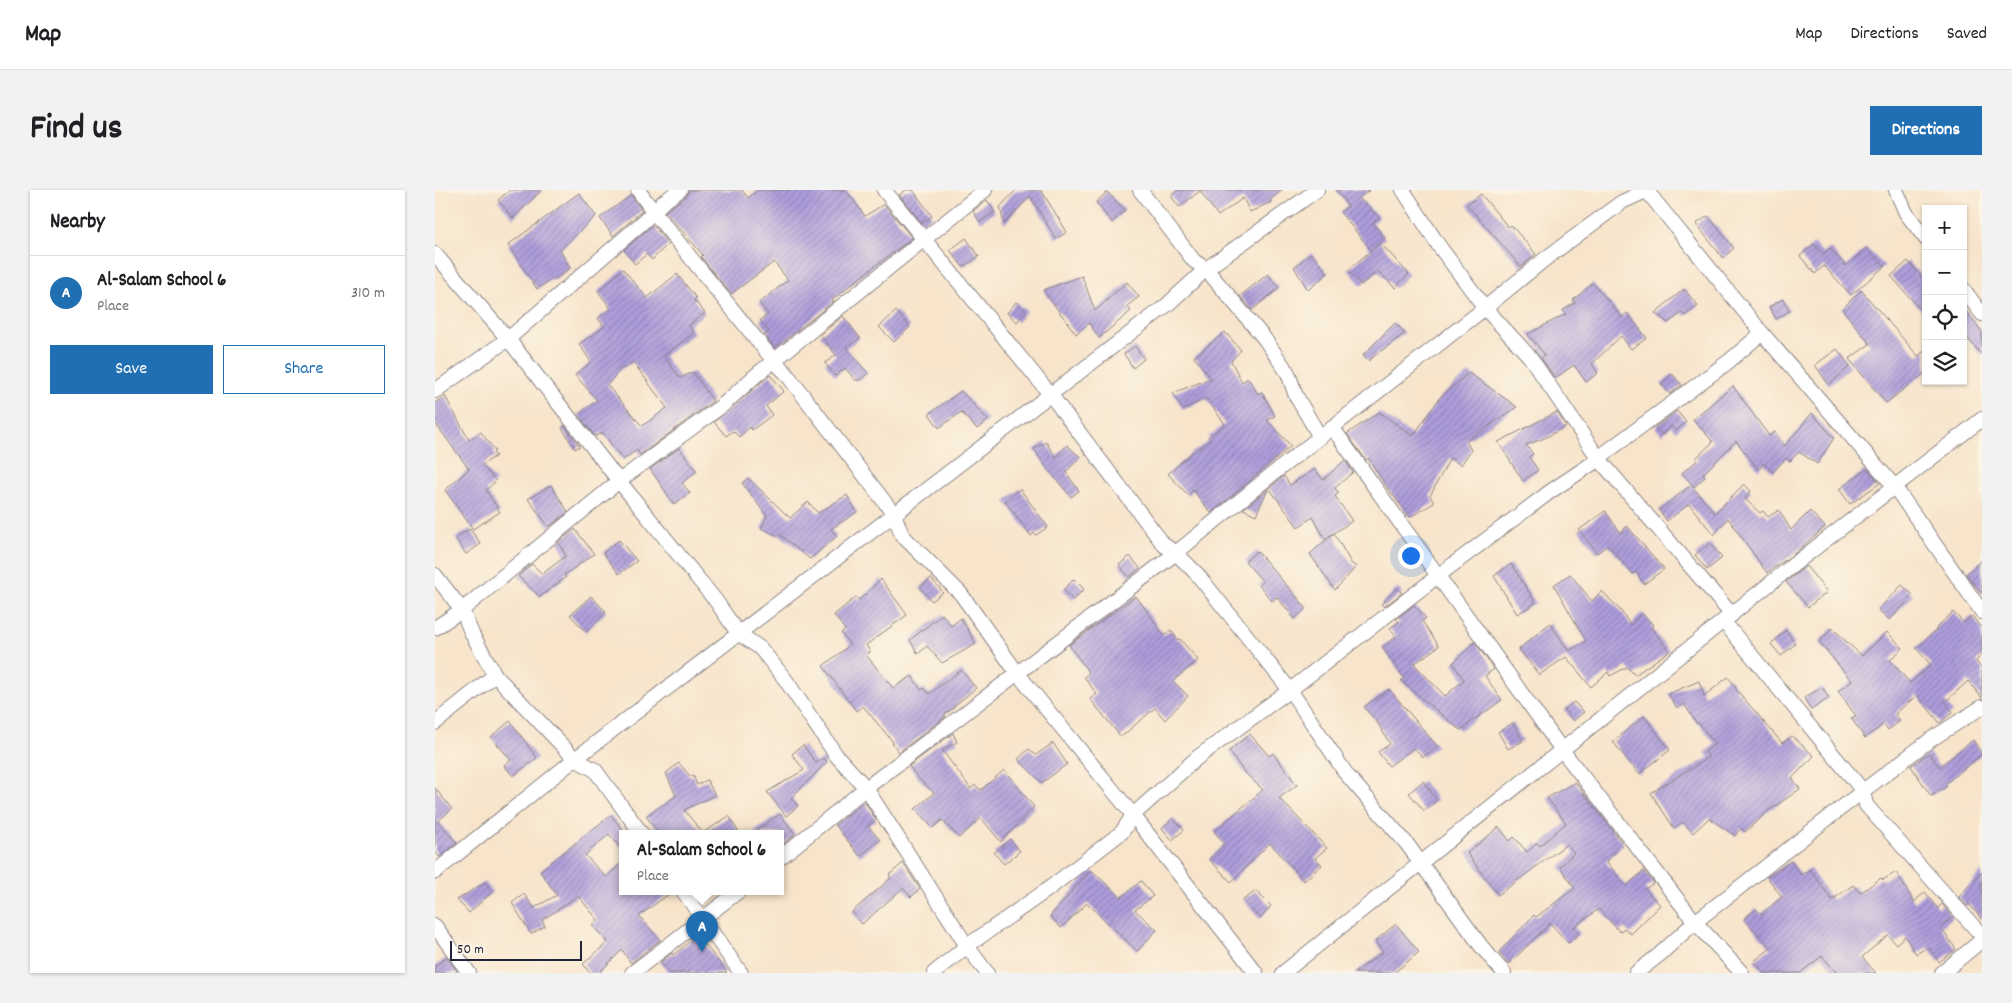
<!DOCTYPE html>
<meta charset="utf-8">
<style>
:root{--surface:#fff;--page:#f2f2f2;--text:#202124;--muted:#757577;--line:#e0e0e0;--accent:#1f6fb2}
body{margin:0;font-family:Dekko,sans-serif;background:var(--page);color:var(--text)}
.controls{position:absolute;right:15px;top:15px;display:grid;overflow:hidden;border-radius:0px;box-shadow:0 1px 4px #0004}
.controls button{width:45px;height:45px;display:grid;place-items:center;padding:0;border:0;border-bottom:1px solid var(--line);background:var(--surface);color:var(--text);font:25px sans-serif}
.scale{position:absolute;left:15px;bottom:12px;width:132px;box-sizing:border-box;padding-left:5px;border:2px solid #22223b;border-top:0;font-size:14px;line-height:18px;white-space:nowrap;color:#22223b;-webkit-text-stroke:4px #fcf5e5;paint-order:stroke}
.you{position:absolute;left:975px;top:365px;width:18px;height:18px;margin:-12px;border:4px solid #fff;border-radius:50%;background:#1a73e8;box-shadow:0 0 0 8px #1a73e833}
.badge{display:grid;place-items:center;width:32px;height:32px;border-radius:50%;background:var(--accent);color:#fff;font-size:16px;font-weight:700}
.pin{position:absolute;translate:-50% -41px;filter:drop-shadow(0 1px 2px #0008)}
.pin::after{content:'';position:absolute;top:26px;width:18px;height:15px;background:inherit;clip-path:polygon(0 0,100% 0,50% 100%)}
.popup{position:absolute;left:184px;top:640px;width:165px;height:65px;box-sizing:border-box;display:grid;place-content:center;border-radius:0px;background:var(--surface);filter:drop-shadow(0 1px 4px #0005);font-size:16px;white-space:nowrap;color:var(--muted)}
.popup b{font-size:19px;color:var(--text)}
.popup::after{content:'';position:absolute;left:50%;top:100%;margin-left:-10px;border:10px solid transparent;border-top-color:var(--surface)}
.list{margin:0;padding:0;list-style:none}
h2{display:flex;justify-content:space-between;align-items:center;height:65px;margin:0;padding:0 20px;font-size:21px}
h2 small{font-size:16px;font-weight:400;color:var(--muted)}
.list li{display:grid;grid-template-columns:32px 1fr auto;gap:15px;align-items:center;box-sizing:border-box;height:75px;padding:0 20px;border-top:1px solid var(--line)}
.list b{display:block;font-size:19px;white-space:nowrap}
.list p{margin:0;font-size:16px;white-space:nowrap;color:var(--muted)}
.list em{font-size:16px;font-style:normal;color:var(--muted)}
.actions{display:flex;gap:10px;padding:15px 20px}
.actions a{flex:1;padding:11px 0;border:1px solid var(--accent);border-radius:0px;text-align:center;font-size:18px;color:var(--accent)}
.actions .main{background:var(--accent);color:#fff}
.icon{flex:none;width:28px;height:28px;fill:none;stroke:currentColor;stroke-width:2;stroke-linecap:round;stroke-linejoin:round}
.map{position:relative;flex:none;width:1547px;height:783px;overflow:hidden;border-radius:0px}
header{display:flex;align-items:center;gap:30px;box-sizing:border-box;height:70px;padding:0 25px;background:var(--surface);border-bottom:1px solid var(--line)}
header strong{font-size:24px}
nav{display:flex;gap:28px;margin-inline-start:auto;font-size:18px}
.intro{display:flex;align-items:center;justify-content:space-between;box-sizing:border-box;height:120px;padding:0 30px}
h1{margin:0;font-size:35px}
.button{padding:12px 22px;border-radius:0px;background:var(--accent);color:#fff;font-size:18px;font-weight:700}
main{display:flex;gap:30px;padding:0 30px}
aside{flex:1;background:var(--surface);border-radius:0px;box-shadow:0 1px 4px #0004}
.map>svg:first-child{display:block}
</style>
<header>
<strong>Map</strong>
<nav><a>Map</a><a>Directions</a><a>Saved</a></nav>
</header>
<div class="intro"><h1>Find us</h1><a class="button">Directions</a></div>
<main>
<aside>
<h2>Nearby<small></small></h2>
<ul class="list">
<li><span class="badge">A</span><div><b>Al-Salam School 6</b><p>Place</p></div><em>310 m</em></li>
</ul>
<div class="actions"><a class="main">Save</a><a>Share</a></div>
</aside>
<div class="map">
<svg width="1547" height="783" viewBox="0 0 1547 783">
<defs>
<pattern id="building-hatch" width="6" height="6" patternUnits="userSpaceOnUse" patternTransform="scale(1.25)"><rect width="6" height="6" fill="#ae9ddb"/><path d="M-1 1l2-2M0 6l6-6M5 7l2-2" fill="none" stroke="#8d80b3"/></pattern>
</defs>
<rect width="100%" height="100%" fill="#fcf5e5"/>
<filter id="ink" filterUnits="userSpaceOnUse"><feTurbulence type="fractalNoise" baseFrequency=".02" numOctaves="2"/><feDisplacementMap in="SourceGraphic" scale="10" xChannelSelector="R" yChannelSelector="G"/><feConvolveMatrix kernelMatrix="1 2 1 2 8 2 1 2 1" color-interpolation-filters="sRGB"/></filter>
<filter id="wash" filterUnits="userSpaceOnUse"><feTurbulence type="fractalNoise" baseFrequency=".0096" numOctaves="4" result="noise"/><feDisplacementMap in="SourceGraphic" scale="20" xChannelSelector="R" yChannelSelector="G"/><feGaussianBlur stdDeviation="1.12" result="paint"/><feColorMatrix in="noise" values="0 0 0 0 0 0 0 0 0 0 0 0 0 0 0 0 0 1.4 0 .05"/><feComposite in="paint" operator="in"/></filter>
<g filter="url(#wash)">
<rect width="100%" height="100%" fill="#f7e4cb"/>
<g id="blocks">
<g fill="url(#building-hatch)" fill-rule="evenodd">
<path d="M75,0H107L78,28L63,10Z"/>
<path d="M255,0H307L313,8L323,0H411L430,26L449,14L477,48L423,89L397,110L398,112L340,158L329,145L334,142L325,130L333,124L324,113L353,90L339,72L296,104L266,67L268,65L230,22L250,7Z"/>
<path d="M471,0H478L497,26L487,33L464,5Z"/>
<path d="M581,0H606L632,42L621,49L595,6L569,34L565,17Z"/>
<path d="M743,0H847L835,10L836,12L815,22L808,8L783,26L765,1L744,17L736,6Z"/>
<path d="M901,0H935L924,8L944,27L938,33L950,48L936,60L905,22L913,16Z"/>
<path d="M672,2L690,20L677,33L661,12Z"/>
<path d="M144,3L161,26L125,60L135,78L119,90L117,89L102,99L73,55Z"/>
<path d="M1046,4L1073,37L1076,35L1101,64L1086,77L1032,15Z"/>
<path d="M196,5L207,21L178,46L165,28Z"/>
<path d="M552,10L560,22L545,32L538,21Z"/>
<path d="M1273,26L1299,58L1288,68L1261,34Z"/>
<path d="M218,35L233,54L217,70L212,64L200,74L189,60Z"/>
<path d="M531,48L544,66L528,77L515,60Z"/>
<path d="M945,53L974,84L960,98L943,81L926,95L913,80Z"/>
<path d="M1379,54L1388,64L1395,58L1411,76L1431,58L1450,76L1416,105L1389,76L1380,84L1365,66Z"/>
<path d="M876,63L893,83L873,100L859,77Z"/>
<path d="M1473,71L1491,92V126L1456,86Z"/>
<path d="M188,79L212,108L242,84L261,108L259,110L270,123L254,135L259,143L229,166L245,188L258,182L278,211L205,265L202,260L188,270L168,243L160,246L143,225L162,210L140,185L156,172L144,154L169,137L163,128L176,119L163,101ZM198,172L232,218L207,236L172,195L185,180Z"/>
<path d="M833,84L844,98L817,120L805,106Z"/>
<path d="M647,86L660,121L692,92L704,107L692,116L696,121L664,148L654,133L641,144L608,100Z"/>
<path d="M1158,93L1187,127L1192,123L1212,148L1196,159L1186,146L1157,174L1163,183L1151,192L1139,175L1120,188L1106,168L1110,165L1093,144L1131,124L1128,120L1140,113L1138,110Z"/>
<path d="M1249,99L1263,116L1250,126L1247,123L1233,133L1220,123Z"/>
<path d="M1426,100L1483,166L1491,160V182L1451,213L1414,169L1435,154L1407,119Z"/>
<path d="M1348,109L1355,121L1341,129L1334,117Z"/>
<path d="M581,112L591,121L582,132L572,123Z"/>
<path d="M1528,117L1547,142V165L1528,143Z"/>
<path d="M461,121L475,137L459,152L444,137Z"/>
<path d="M408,126L425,148L411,158L433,183L425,190H420L410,178L400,186L390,173L401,165L385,145Z"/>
<path d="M960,133L970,143L933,171L928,165Z"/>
<path d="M790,142L806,160L796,171L807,192L813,188L823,204L827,202L840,226L832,230L856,256L776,323L758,300L753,305L733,284L754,265L775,250L773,247L790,234L771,208L748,220L738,203L776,188L759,167Z"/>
<path d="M700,156L709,169L698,178L689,164Z"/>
<path d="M1402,159L1415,176L1394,195L1380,175Z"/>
<path d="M1034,183L1082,217L1031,251L1036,260L1026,275L1015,268L995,306L999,313L975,327L954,300L933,268L931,270L912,244L944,222L978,246L1006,206Z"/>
<path d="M1237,184L1247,195L1235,204L1226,194Z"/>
<path d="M335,185L349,201L331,216L337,225L317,240L315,237L304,247L298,241L291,246L279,232Z"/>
<path d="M1298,196L1334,246L1340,242L1350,256L1377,223L1399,248L1382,274L1364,262L1355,271L1351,268L1338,282L1328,273L1324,280L1301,251L1268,284L1270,287L1259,297L1247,283L1263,270L1261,268L1278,252L1258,229Z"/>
<path d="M526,201L553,230L542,239L526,222L504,238L494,224Z"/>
<path d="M10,206L34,250L46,242L60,261L58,263L61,266L47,275L61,291L51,300L65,322L38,339L10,300L34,279L0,233V213Z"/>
<path d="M1242,221L1251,232L1241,241L1236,236L1227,245L1220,237Z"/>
<path d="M1122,222L1131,236L1110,248L1091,255L1098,264L1094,267L1103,280L1088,291L1063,252Z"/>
<path d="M130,236L145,256L140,259L127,238Z"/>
<path d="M611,252L621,267L632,255L645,267L631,282L644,301L636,307L611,277L599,259Z"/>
<path d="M244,258L262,281L247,293L255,303L239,314L215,279Z"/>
<path d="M910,270L918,282L900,298L904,303L900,306L917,331L890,349L878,327L863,337L834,298L849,286L855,295L880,279L888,290Z"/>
<path d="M1432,279L1445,293L1415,314L1404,299Z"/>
<path d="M313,288L355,328L373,312L383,323L412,305L422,322L396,339L402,346L375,369L344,344L343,346L326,338L332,326L307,293Z"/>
<path d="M1309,294L1316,301L1310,309L1325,323L1328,321L1333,327L1344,320L1356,340L1375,321L1390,337L1360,363L1332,383L1293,328L1279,345L1254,314L1232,331L1224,320L1256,295L1280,323Z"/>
<path d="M116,295L133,322L114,337L93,309Z"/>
<path d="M585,299L613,337L601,345L599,343L596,346L570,311Z"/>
<path d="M833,299L821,325L808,319Z"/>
<path d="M1170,321L1186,343L1192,336L1229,379L1209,394L1201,382L1198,384L1173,355L1162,363L1144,340Z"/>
<path d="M35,339L46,354L31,364L20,348Z"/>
<path d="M140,339L159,364L129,385L131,387L105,407L83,386L97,374L107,384L131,366L123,352Z"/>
<path d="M899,343L916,373L921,377L900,400L875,364Z"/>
<path d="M184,350L202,371L184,384L168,363Z"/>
<path d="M1275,353L1287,368L1272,380L1260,365Z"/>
<path d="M822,361L871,418L860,429L842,407L837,411L824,395L828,392L810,371Z"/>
<path d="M695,366L705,378L694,387L684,375Z"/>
<path d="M1547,370V404L1531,384Z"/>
<path d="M1076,374L1101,413L1082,424L1059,386Z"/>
<path d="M1371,376L1392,402L1373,417L1351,392Z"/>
<path d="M1135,384L1157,411L1167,401L1185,420L1196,435L1207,423L1218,435L1216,437L1234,461L1200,485L1192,477L1175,486L1173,482L1156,497L1131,467L1104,485L1084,459L1115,433L1134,461L1151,451L1119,395Z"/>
<path d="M496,388L508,402L497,411L485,398Z"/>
<path d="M446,389L472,425L431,455L435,462L431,465L458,498L477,486L486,500L489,498L494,504L526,480L541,498L519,516L520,517L510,524V527L464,562L457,553L458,552L428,516L421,521L388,476L415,455L406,443L410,440L399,425L421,407L424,410Z"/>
<path d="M639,389L649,399L638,410L628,400Z"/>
<path d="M1467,395L1478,405L1455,430L1443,420Z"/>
<path d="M962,398L967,403L949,417L946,414Z"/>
<path d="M156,406L171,422L151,442L135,425Z"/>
<path d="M701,406L729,445L736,440L743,450L745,449L763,470L738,491L753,506L730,530L720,518L686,547L655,509L662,504L649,487L654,483L634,455Z"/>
<path d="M979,415L991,428L987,431L1004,456L979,474L1010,506L1029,490L1018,473L1040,452L1059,479L1050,486L1067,510L1025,540L966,491L969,488L947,457L961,447L955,438L964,432L961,429Z"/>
<path d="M1518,422L1529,433L1537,426L1547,439V465L1541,471L1547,479V508L1533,491L1510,512L1518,522L1505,533L1482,505L1460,524L1465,531L1453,540L1449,534L1430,548L1416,528L1421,526L1403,501L1417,491L1384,452L1397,438L1427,466L1452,442L1468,458L1455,470L1475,493L1496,475L1481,458L1502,439L1501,438Z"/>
<path d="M507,424L516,436L526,428L541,454L507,473L492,456L483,464L475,450Z"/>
<path d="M1351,440L1360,454L1346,466L1336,454Z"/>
<path d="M1293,487L1301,497L1300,498L1347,553L1357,546L1379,566L1357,588L1365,599L1332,622L1310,642L1306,638L1300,646L1274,628L1258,643L1248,632L1239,638L1216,603L1274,567L1270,562L1280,554L1264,533L1262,534L1249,514L1242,518L1233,504L1264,491L1269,506Z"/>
<path d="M1387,497L1394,508L1376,520L1369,508Z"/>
<path d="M954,499L1002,556L988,567L979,558L954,576L943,562L955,554L942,532L929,517Z"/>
<path d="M1139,512L1149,522L1138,531L1129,520Z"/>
<path d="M1209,526L1235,560L1204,584L1178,552Z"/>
<path d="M75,531L102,568L78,586L69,575L76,570L56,547Z"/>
<path d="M1078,533L1088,551L1073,559L1063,542Z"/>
<path d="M518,543L522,552L507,560L536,599L540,595L546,600L569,580L599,617L566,652L546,628L524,648L507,630L498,638L480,619L499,603L483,588L474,576Z"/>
<path d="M815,544L834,566L838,563L862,595L844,608L892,658L880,668L887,675L869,691L835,653L796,692L774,669L789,654L779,641L828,600L809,582L794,561Z"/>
<path d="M1538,550L1547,564L1510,594L1512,596L1496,606L1476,576L1494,563L1504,577Z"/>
<path d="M618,553L632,574L607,593L583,569L594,559L601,565Z"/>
<path d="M368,555L381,573L389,568L392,572L356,608L363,616L351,626L332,602L369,580L357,564Z"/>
<path d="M244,573L255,586L258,585L262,595L272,590L280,605L249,620L268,643L294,626L304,643H224L211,626L241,606L231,583Z"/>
<path d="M988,591L1002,610L989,621L974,603Z"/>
<path d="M1140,592L1188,654L1171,672L1191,696L1209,681L1219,693L1210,699L1225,715L1196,744L1189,738L1185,742L1164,719L1139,737L1145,743L1133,753L1115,733L1074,774L1064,762L1099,725L1101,727L1140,698L1125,677L1139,663L1132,654L1063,705L1032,663L1064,637L1075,651L1079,647L1092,662L1102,653L1105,656L1131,633L1112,608Z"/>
<path d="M0,598L17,619L3,631L22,653L4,667L0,661Z"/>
<path d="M430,612L441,630L433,636L445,650L425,666L400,635Z"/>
<path d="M345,624L360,644L346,656V643H317Z"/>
<path d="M176,625L188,640V661L174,644L150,665L171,687L188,672V701H238L204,726L225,750L196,773L187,760L164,783H155L148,774L173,752L157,735L163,730L143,706L107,730L110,736L96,744L77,713L89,704L99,718L122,705L105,681Z"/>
<path d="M738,628L749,640L737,650L727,638Z"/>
<path d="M575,649L585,661L569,674L559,663Z"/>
<path d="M1356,671L1366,685L1375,679L1397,710L1418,695L1425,703L1446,688L1448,690L1461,682L1479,712L1490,702L1503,718L1507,714L1518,727L1505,737L1521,759L1504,772L1493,757L1481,764L1470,746L1461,754L1453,745L1427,767L1441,783H1402L1387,766L1365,783H1329L1319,771L1336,758L1309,729L1321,719L1326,724L1347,707L1332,687Z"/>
<path d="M468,673L485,699L476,707L468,698L427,734L417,722L456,688L454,685Z"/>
<path d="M656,680L686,707L706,691L718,706L700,720L722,740L702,761L652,713L626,738L615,726Z"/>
<path d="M1547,681V729L1534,714L1532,716L1524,707Z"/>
<path d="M50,692L57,702L34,723L22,710Z"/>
<path d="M821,701L836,716L825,729L808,710Z"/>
<path d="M961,734L984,762L959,783H919L948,762L940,751Z"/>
<path d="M263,745L292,783H234L225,772L237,763L238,765Z"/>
<path d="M12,767L22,781L20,783H0V776Z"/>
</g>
</g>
</g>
<g filter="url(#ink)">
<use href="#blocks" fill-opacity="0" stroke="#8c8383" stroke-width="1"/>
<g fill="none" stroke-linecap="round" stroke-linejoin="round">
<g stroke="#8c8383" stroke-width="16">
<g id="street">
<path d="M203,0L218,21L339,171L350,182L459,324L467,345L526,404L583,484L698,625L821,783"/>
<path d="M449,0L615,204L729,355L741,363L762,384L855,500L912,585L972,654L1046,756L1069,783"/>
<path d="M705,0L759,71L771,79L829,148L853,183L861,206L885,247"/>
<path d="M968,0L1004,56L1050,118L1095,167L1164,269L1297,425"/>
<path d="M1211,0L1327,143L1459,296L1547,422"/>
<path d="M1461,0L1471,23L1491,49"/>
<path d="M0,64L73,149L184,291L281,411L303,443L325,458L350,489L401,565L431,598L532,756L552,783"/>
<path d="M1528,99L1547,124"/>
<path d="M0,201L73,149L208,32L228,12L245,0"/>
<path d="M897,237L1127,560L1260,732L1307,783"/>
<path d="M0,385L27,420L37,444L60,485L140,569L160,580L206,643"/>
<path d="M1289,432L1428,601L1431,615L1547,746"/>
<path d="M0,438L27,420L184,291L288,215L320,186L550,0"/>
<path d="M0,533L60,485"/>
<path d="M346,667L431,598L741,363L835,286L1050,118L1110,69L1187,12L1213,0"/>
<path d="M0,682L140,569L732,115L771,79L882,0"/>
<path d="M248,701L306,783"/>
<path d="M0,736L34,783"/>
<path d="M197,783L304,701"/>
<path d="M499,783L532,756L612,700L687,642L698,625L763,567L855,500L1004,385L1116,301L1164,269L1170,263L1293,172L1327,143"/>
<path d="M848,783L1357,376L1547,229"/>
<path d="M1201,783L1224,765L1260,732L1428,601L1495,550L1547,517"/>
<path d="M1507,783L1547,750"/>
</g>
</g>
<use href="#street" stroke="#fff" stroke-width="14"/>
</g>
</g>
</svg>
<div class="controls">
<button>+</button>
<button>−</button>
<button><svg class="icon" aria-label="locate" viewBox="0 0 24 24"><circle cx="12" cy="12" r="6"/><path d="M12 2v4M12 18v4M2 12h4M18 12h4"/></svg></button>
<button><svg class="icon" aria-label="layers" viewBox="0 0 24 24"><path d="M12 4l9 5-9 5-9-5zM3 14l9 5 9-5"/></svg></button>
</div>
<div class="scale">50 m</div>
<div class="you"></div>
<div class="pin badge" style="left:267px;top:762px">A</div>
<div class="popup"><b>Al-Salam School 6</b>Place</div>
</div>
</main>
